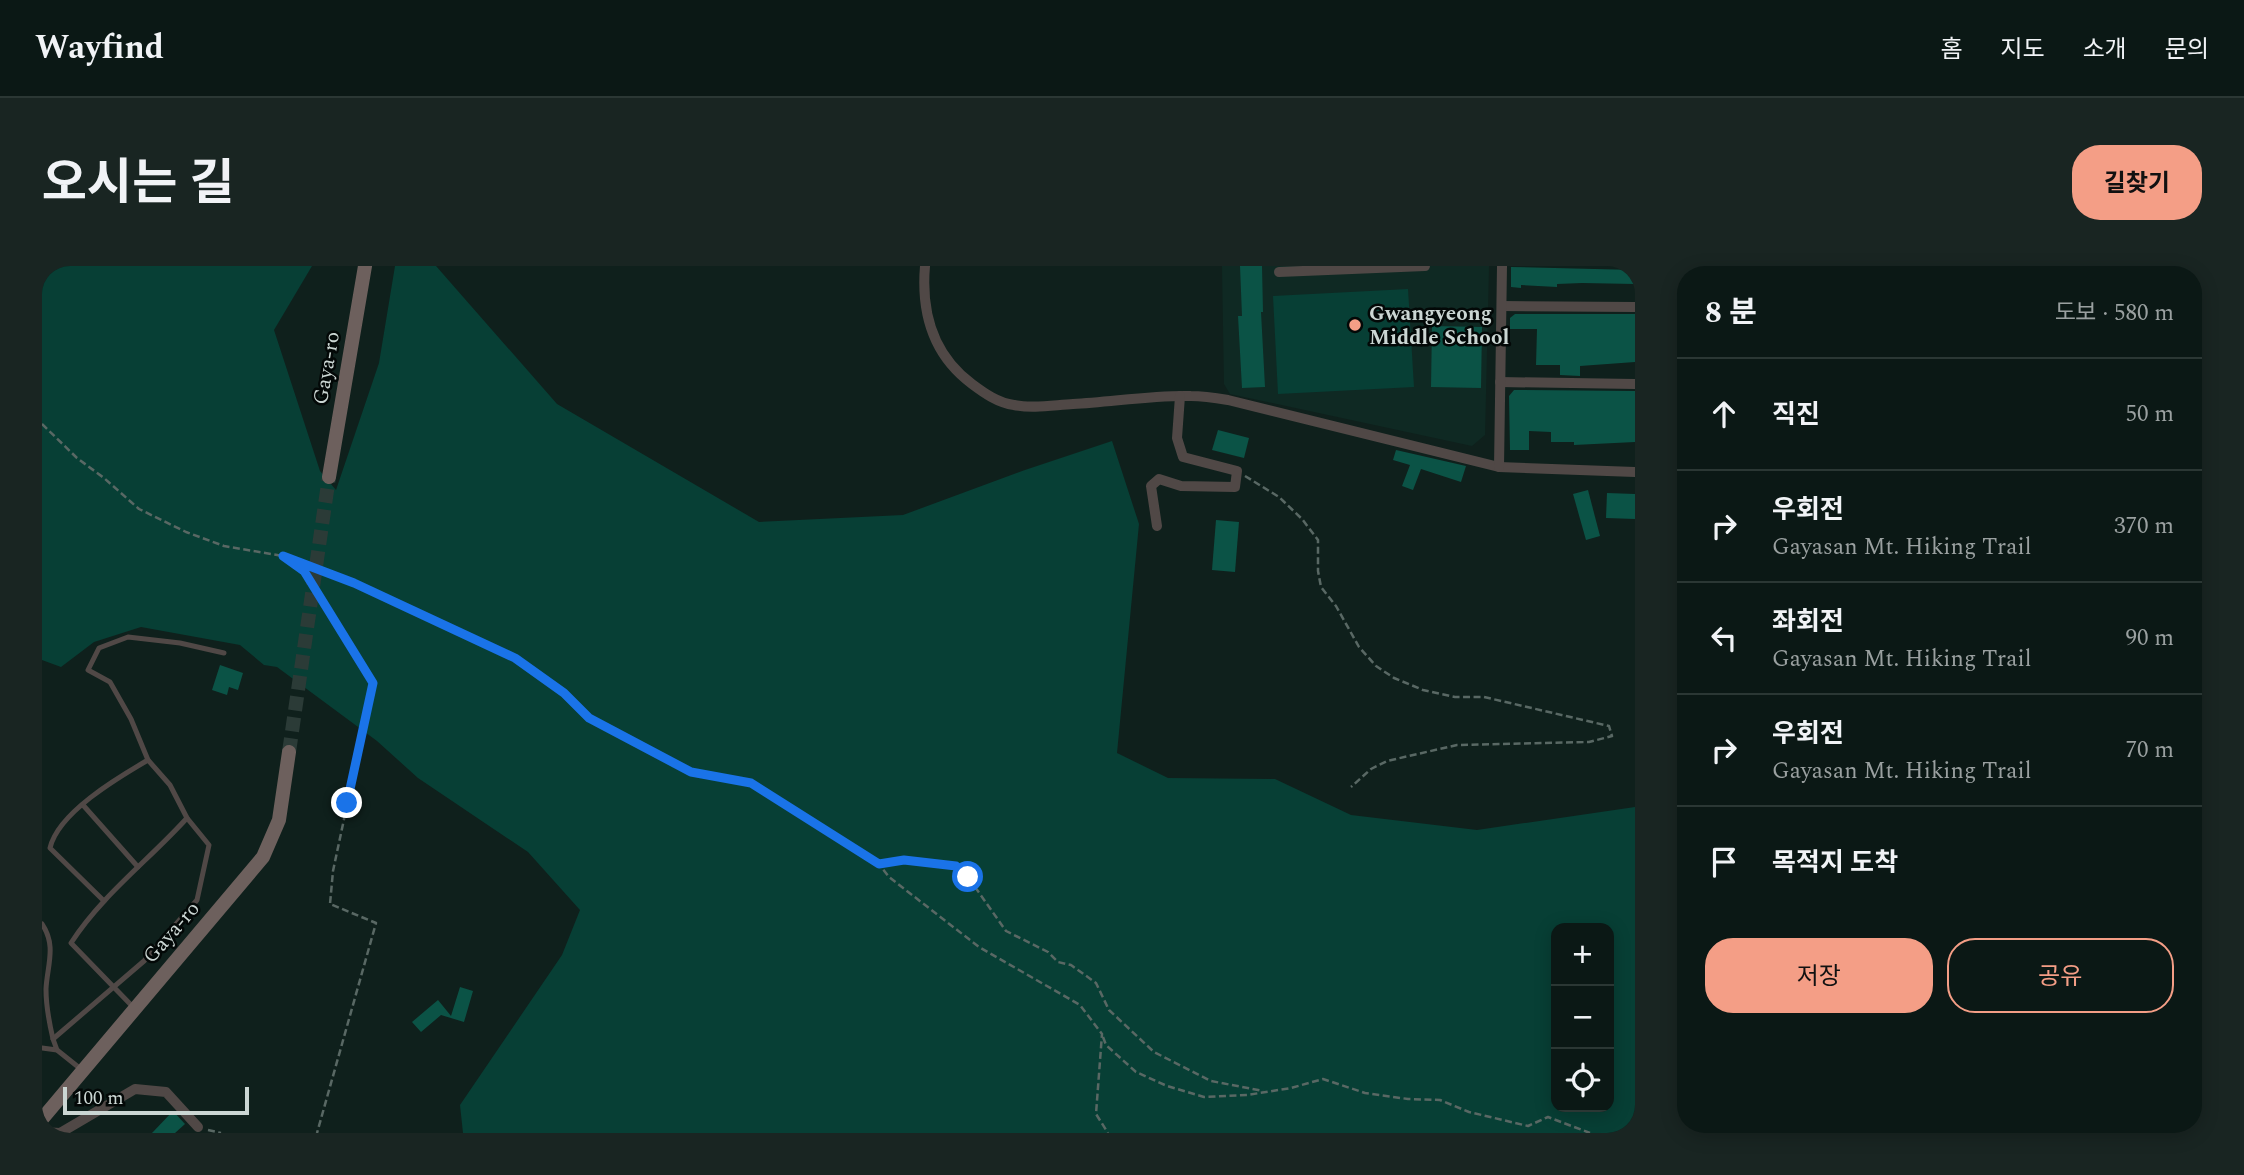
<!DOCTYPE html>
<html lang="ko">
<meta charset="utf-8">
<style>
:root{--surface:#0b1815;--page:#192522;--text:#f1f3f6;--muted:#9aa0a0;--line:#2b3734;--accent:#f49e86}
body{margin:0;font-family:Spectral,"Noto Sans KR",serif;background:var(--page);color:var(--text)}
.controls{position:absolute;right:21px;bottom:21px;display:grid;overflow:hidden;border-radius:14px;box-shadow:0 4px 18px #0003}
.controls button{width:63px;height:63px;display:grid;place-items:center;padding:0;border:0;border-bottom:2px solid var(--line);background:var(--surface);color:var(--text);font:35px sans-serif}
.scale{position:absolute;left:21px;bottom:18px;width:186px;box-sizing:border-box;padding-left:7px;border:4px solid #cbd6d3;border-top:0;font-size:19px;line-height:24px;white-space:nowrap;color:#cbd6d3;-webkit-text-stroke:5px #030807;paint-order:stroke}
.stop{position:absolute;width:21px;height:21px;margin:-16px;border:5px solid #1a73e8;border-radius:50%;background:#fff}
.stop.end{background:#1a73e8;border-color:#fff;box-shadow:0 2px 7px #0008}
.list{margin:0;padding:0;list-style:none}
h2{display:flex;justify-content:space-between;align-items:center;height:91px;margin:0;padding:0 28px;font-size:30px}
h2 small{font-size:23px;font-weight:400;color:var(--muted)}
.list li{display:grid;grid-template-columns:46px 1fr auto;gap:21px;align-items:center;box-sizing:border-box;height:112px;padding:0 28px;border-top:2px solid var(--line)}
.list b{display:block;font-size:26px;white-space:nowrap}
.list p{margin:0;font-size:23px;white-space:nowrap;color:var(--muted)}
.list em{font-size:23px;font-style:normal;color:var(--muted)}
.actions{display:flex;gap:14px;padding:21px 28px}
.actions a{flex:1;padding:16px 0;border:2px solid var(--accent);border-radius:28px;text-align:center;font-size:24px;color:var(--accent)}
.actions .main{background:var(--accent);color:#111}
.icon{flex:none;width:38px;height:38px;fill:none;stroke:currentColor;stroke-width:2;stroke-linecap:round;stroke-linejoin:round}
.map{position:relative;flex:none;width:1593px;height:867px;overflow:hidden;border-radius:28px}
header{display:flex;align-items:center;gap:42px;box-sizing:border-box;height:98px;padding:0 35px;background:var(--surface);border-bottom:2px solid var(--line)}
header strong{font-size:33px}
nav{display:flex;gap:38px;margin-inline-start:auto;font-size:24px}
.intro{display:flex;align-items:center;justify-content:space-between;box-sizing:border-box;height:168px;padding:0 42px}
h1{margin:0;font-size:49px}
.button{padding:18px 32px;border-radius:28px;background:var(--accent);color:#111;font-size:24px;font-weight:700}
main{display:flex;gap:42px;padding:0 42px}
aside{flex:1;background:var(--surface);border-radius:28px;box-shadow:0 4px 18px #0003}
.map>svg:first-child{display:block}
</style>
<header>
<strong>Wayfind</strong>
<nav><a>홈</a><a>지도</a><a>소개</a><a>문의</a></nav>
</header>
<div class="intro"><h1>오시는 길</h1><a class="button">길찾기</a></div>
<main>
<div class="map">
<svg width="1593" height="867" viewBox="0 0 1593 867">
<rect width="100%" height="100%" fill="#0f201c"/>
<path fill="#0f2923" d="M1180,0H1447L1443,169L1430,180L1188,128L1182,118Z"/>
<g fill="#073f35" fill-rule="evenodd">
<path d="M0,0H270L232,64L278,205L294,224L337,97L353,0H394L515,138L717,256L861,249L983,204L1070,175L1097,258L1075,487L1126,512L1233,513L1309,549L1435,564L1593,541V867H421L418,839L520,689L538,644L486,586L376,512L335,475L235,401L222,399L198,379L99,361L52,376L19,401L0,394ZM1514,662H1567V841H1514Z"/>
<path d="M1366,23L1372,121L1236,128L1231,30Z"/>
</g>
<g fill="#0b5346">
<path d="M1198,0H1220L1221,46H1219L1223,121L1200,122L1196,50H1200Z"/>
<path d="M1469,1L1593,4V18L1540,17L1515,18V21L1479,19V22L1469,21Z"/>
<path d="M1473,48H1593V96L1538,100V110L1518,109V99H1494L1495,63H1468V52Z"/>
<path d="M1390,60L1440,61L1439,122L1389,121Z"/>
<path d="M1472,124L1593,125V176L1532,179V176H1509V166L1487,165V184H1468L1467,130Z"/>
<path d="M1176,164L1207,172L1202,192L1170,184Z"/>
<path d="M1354,184L1424,200L1419,216L1379,203L1371,224L1360,220L1368,199L1351,194Z"/>
<path d="M1546,224L1558,270L1544,274L1531,228Z"/>
<path d="M1565,227L1593,228V253L1564,252Z"/>
<path d="M1174,254L1197,256L1193,306L1170,304Z"/>
<path d="M178,399L201,407L196,424L187,421L185,429L170,424Z"/>
<path d="M418,721L431,725L422,756L399,749L379,766L370,756L396,734L409,750Z"/>
<path d="M131,845L143,858L133,867H110Z"/>
</g>
<g fill="none" stroke-linecap="round" stroke-linejoin="round">
<path stroke="#2b3b37" stroke-width="14" stroke-dasharray="14 7" stroke-linecap="butt" d="M247,486L287,211"/>
<g stroke="#596864" stroke-width="2.5" stroke-dasharray="7 3.5" stroke-linecap="butt">
<path d="M0,158L35,192L62,212L97,243L144,266L182,280L241,290L312,317L473,392L522,427L547,452L649,506L709,517L837,598L847,611L937,681L1038,739L1060,768L1054,848L1066,867"/>
<path d="M1203,210L1237,231L1260,253L1276,274V305L1279,321L1294,340L1317,381L1334,400L1352,412L1381,424L1413,431H1442L1567,460L1570,470L1547,476L1415,479L1345,495L1329,503L1309,521"/>
<path d="M247,294L262,305L331,417L291,605L288,638L334,657L275,867"/>
<path d="M838,598L862,594L914,600L926,611L964,665L1006,686L1016,696L1029,699L1054,717L1067,744L1112,786L1169,815L1221,825"/>
<path d="M1061,771L1064,779L1094,806L1125,820L1162,831L1205,829L1249,822L1281,813L1323,827L1366,833L1398,834L1427,846L1486,860L1506,851L1548,867"/>
<path d="M166,864L179,867"/>
</g>
<g stroke="#504846" stroke-width="5">
<path d="M41,539L96,601"/>
<path d="M62,635L8,582C16,547 75,512 106,494"/>
<path d="M0,658C15,680 5,700 4,723C4,741 7,756 11,773"/>
<path d="M92,742L29,677C60,629 107,594 145,552L128,519L106,494L89,453L68,416L46,404L57,382L86,371L138,377L182,387"/>
<path d="M0,782L15,784L40,804"/>
<path d="M15,784L11,773L102,695L155,634L167,579L145,552"/>
</g>
<g stroke="#504846" stroke-width="10">
<path d="M883,0C879,47 891,89 930,118C942,127 956,137 972,139C991,143 1012,139 1031,138C1070,136 1110,129 1149,130C1161,130 1174,132 1186,134L1457,201L1593,206"/>
<path d="M1237,6L1383,0"/>
<path d="M1460,40L1593,41"/>
<path d="M1458,116L1593,118"/>
<path d="M1457,201L1460,0"/>
<path d="M1115,260L1109,220L1117,213L1139,220L1193,221L1195,205L1141,191L1135,172L1138,130"/>
<path d="M0,866L18,867L93,823L124,826L156,861"/>
</g>
<g stroke="#6d605d" stroke-width="14">
<path d="M287,211L323,0"/>
<path d="M0,853L221,591L237,554L247,486"/>
</g>
</g>
<g fill="none" stroke-linecap="round" stroke-linejoin="round">
<path stroke="#1a73e8" stroke-width="9" d="M305,537L331,417L262,305L241,290L312,317L473,392L522,427L547,452L649,506L709,517L837,598L862,594L914,600L926,611"/>
</g>
<circle fill="#f49e86" stroke="#030807" stroke-width="2.5" cx="1313" cy="59" r="7"/>
<g text-anchor="middle" stroke-width="5" stroke-linejoin="round" paint-order="stroke">
<g font-size="21" font-weight="bold" fill="#cbd6d3" stroke="#030807" text-anchor="start">
<text x="1327" y="54">Gwangyeong<tspan x="1327" dy="24">Middle School</tspan></text>
</g>
<g font-size="21" fill="#cbd6d3" stroke="#030807">
<text transform="translate(284 102) rotate(-80)" y="7">Gaya-ro</text>
<text transform="translate(129 666) rotate(-49)" y="7">Gaya-ro</text>
</g>
</g>
</svg>
<div class="controls">
<button>+</button>
<button>−</button>
<button><svg class="icon" aria-label="locate" viewBox="0 0 24 24"><circle cx="12" cy="12" r="6"/><path d="M12 2v4M12 18v4M2 12h4M18 12h4"/></svg></button>
</div>
<div class="scale">100 m</div>
<div class="stop" style="left:926px;top:611px"></div>
<div class="stop end" style="left:305px;top:537px"></div>
</div>
<aside>
<h2>8 분<small>도보 · 580 m</small></h2>
<ul class="list">
<li><svg class="icon" aria-label="ahead" viewBox="0 0 24 24"><path d="M12 20V5M6 11l6-6 6 6"/></svg><div><b>직진</b></div><em>50 m</em></li>
<li><svg class="icon" aria-label="right" viewBox="0 0 24 24"><path d="M7 20v-9h11M14 6l5 5-5 5"/></svg><div><b>우회전</b><p>Gayasan Mt. Hiking Trail</p></div><em>370 m</em></li>
<li><svg class="icon" aria-label="left" viewBox="0 0 24 24"><path d="M17 20v-9H6M10 6l-5 5 5 5"/></svg><div><b>좌회전</b><p>Gayasan Mt. Hiking Trail</p></div><em>90 m</em></li>
<li><svg class="icon" aria-label="right" viewBox="0 0 24 24"><path d="M7 20v-9h11M14 6l5 5-5 5"/></svg><div><b>우회전</b><p>Gayasan Mt. Hiking Trail</p></div><em>70 m</em></li>
<li><svg class="icon" aria-label="arrive" viewBox="0 0 24 24"><path d="M6 21V4h12l-3 4 3 4H6"/></svg><div><b>목적지 도착</b></div></li>
</ul>
<div class="actions"><a class="main">저장</a><a>공유</a></div>
</aside>
</main>
